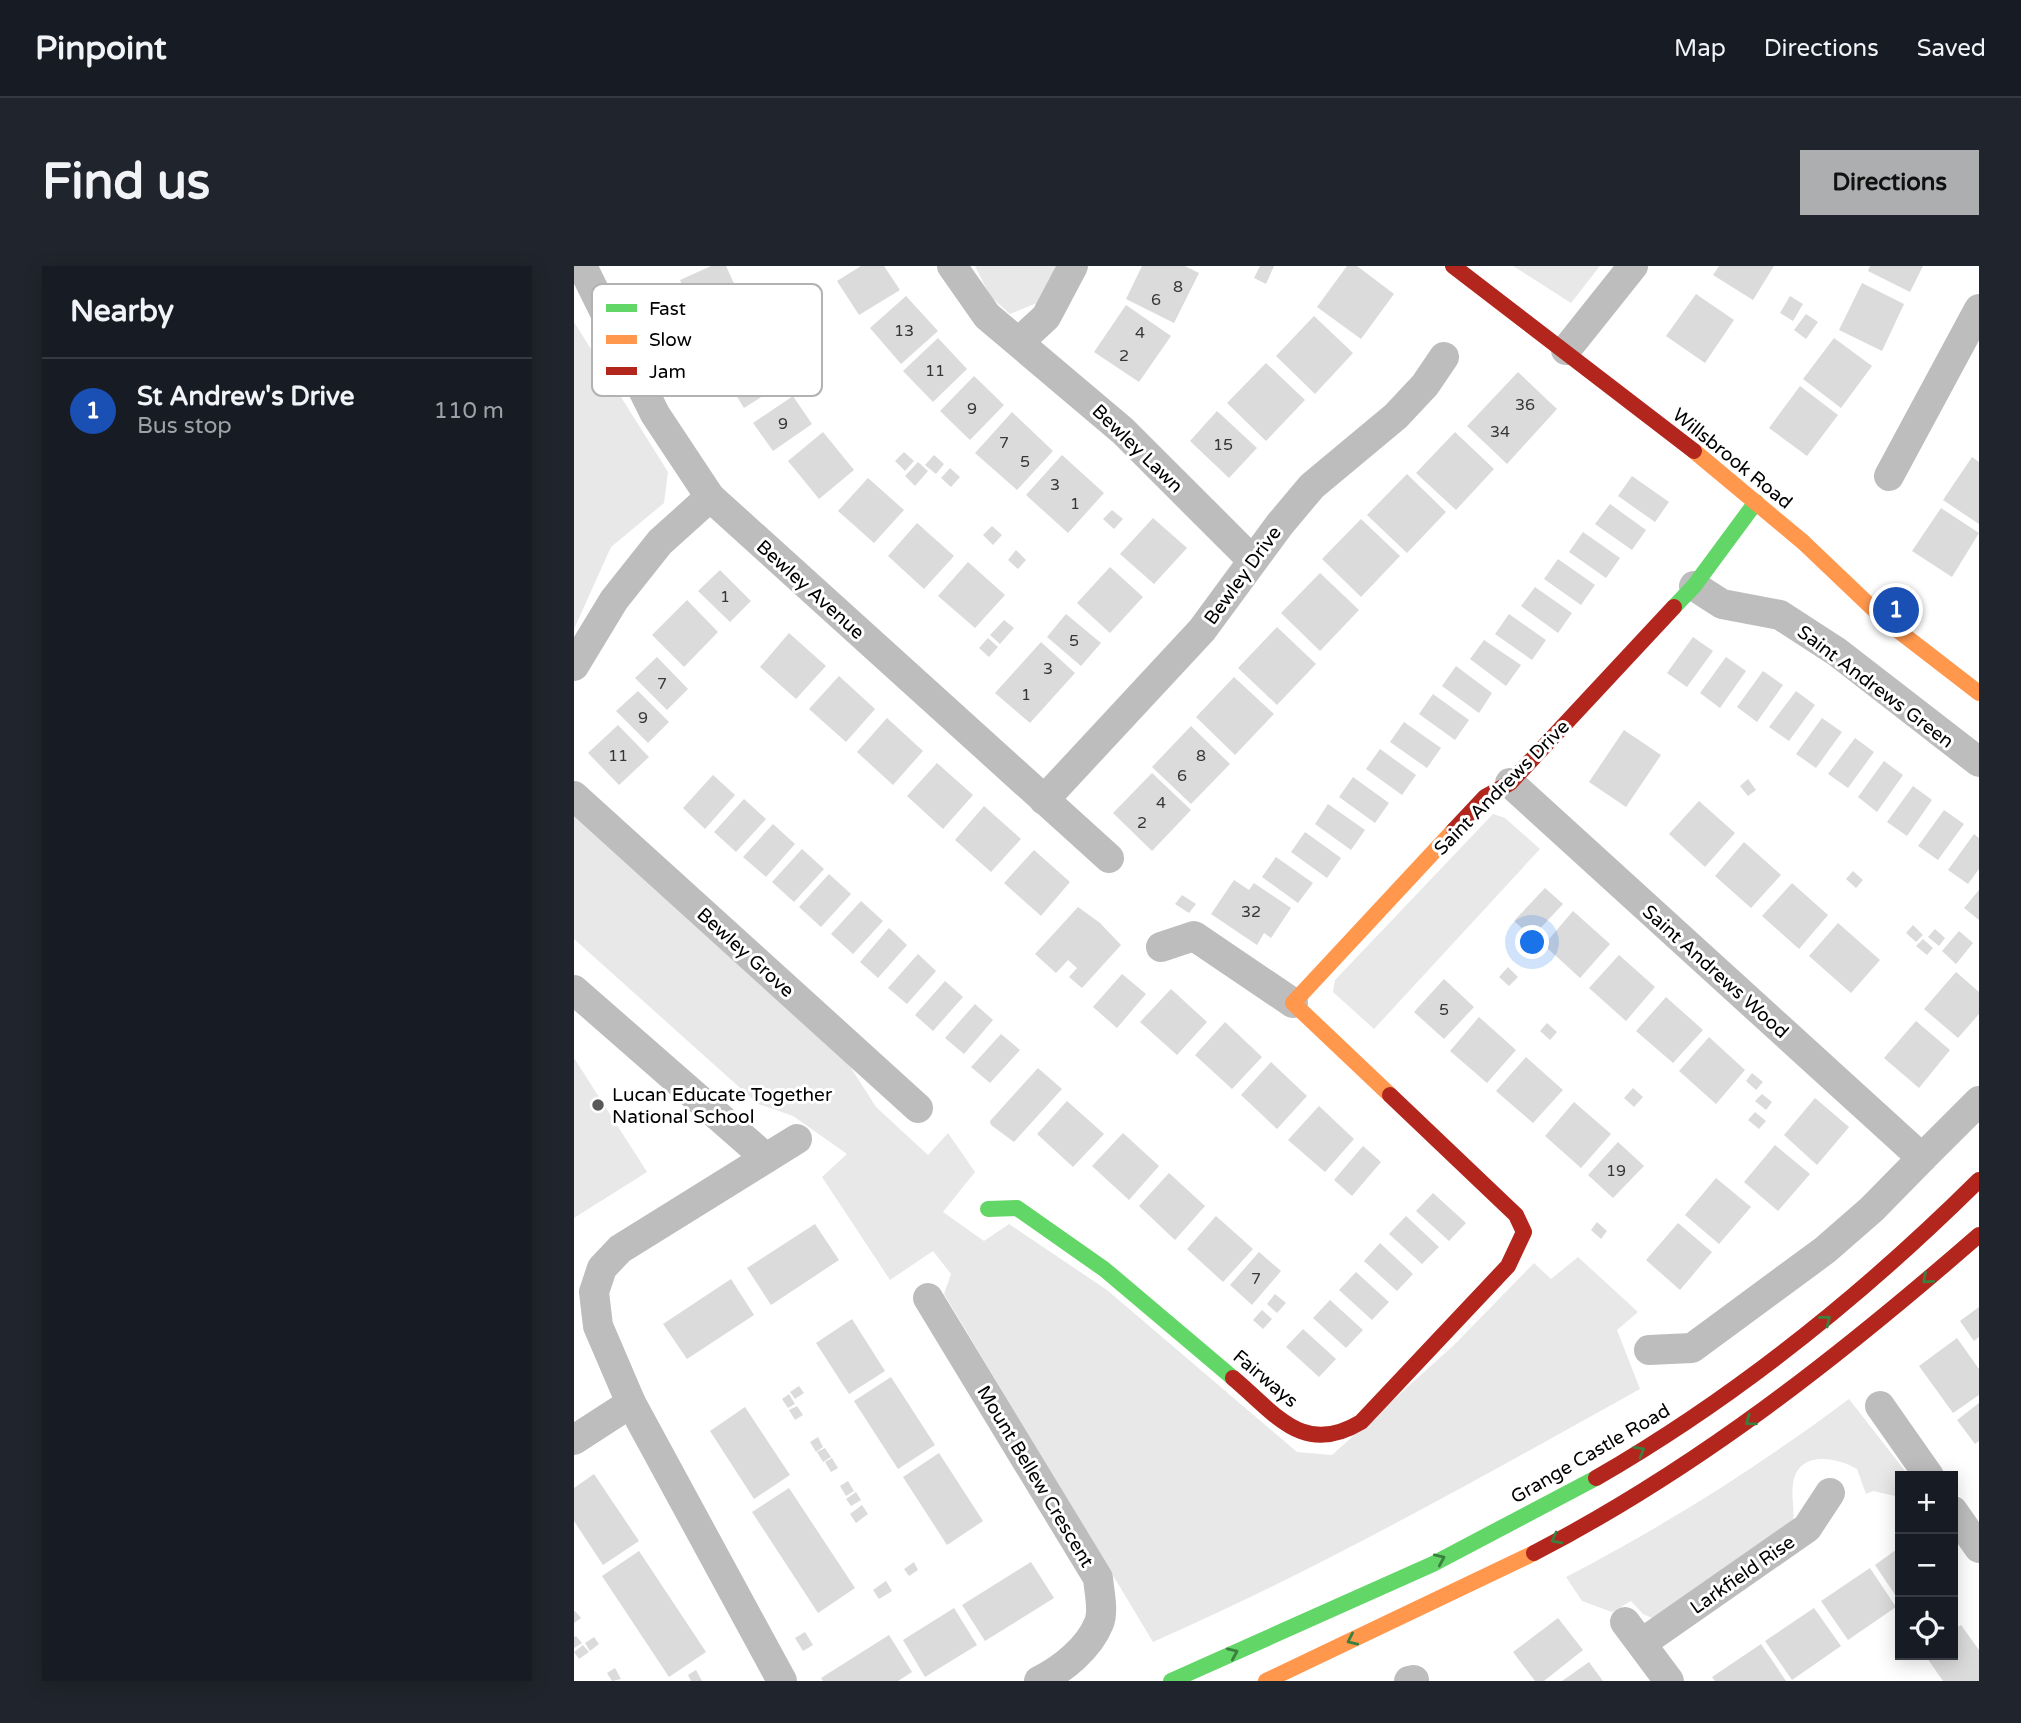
<!DOCTYPE html>
<meta charset="utf-8">
<style>
:root{--surface:#171b24;--page:#20242c;--text:#f1f3f6;--muted:#9ea1a6;--line:#363941;--accent:#adaeaf}
body{margin:0;font-family:"Varela Round",sans-serif;background:var(--page);color:var(--text)}
.controls{position:absolute;right:21px;bottom:21px;display:grid;overflow:hidden;border-radius:0px;box-shadow:0 4px 18px #0003}
.controls button{width:63px;height:63px;display:grid;place-items:center;padding:0;border:0;border-bottom:2px solid var(--line);background:var(--surface);color:var(--text);font:35px sans-serif}
.you{position:absolute;left:959px;top:677px;width:24px;height:24px;margin:-18px;border:5px solid #fff;border-radius:50%;background:#1a73e8;box-shadow:0 0 0 10px #1a73e833}
.badge{display:grid;place-items:center;width:46px;height:46px;border-radius:50%;background:var(--accent);color:#fff;font-size:23px;font-weight:700}
.pin{position:absolute;translate:-50% -50%;border:4px solid #fff;box-shadow:0 2px 7px #0006}
.list{margin:0;padding:0;list-style:none}
h2{display:flex;justify-content:space-between;align-items:center;height:91px;margin:0;padding:0 28px;font-size:30px}
h2 small{font-size:23px;font-weight:400;color:var(--muted)}
.list li{display:grid;grid-template-columns:46px 1fr auto;gap:21px;align-items:center;box-sizing:border-box;height:105px;padding:0 28px;border-top:2px solid var(--line)}
.list b{display:block;font-size:26px;white-space:nowrap}
.list p{margin:0;font-size:23px;white-space:nowrap;color:var(--muted)}
.list em{font-size:23px;font-style:normal;color:var(--muted)}
.icon{flex:none;width:38px;height:38px;fill:none;stroke:currentColor;stroke-width:2;stroke-linecap:round;stroke-linejoin:round}
.map{position:relative;flex:none;width:1405px;height:1415px;overflow:hidden;border-radius:0px}
header{display:flex;align-items:center;gap:42px;box-sizing:border-box;height:98px;padding:0 35px;background:var(--surface);border-bottom:2px solid var(--line)}
header strong{font-size:33px}
nav{display:flex;gap:38px;margin-inline-start:auto;font-size:24px}
.intro{display:flex;align-items:center;justify-content:space-between;box-sizing:border-box;height:168px;padding:0 42px}
h1{margin:0;font-size:49px}
.button{padding:18px 32px;border-radius:0px;background:var(--accent);color:#111;font-size:24px;font-weight:700}
main{display:flex;gap:42px;padding:0 42px}
aside{flex:1;background:var(--surface);border-radius:0px;box-shadow:0 4px 18px #0003}
.map>svg:first-child{display:block}
</style>
<header>
<strong>Pinpoint</strong>
<nav><a>Map</a><a>Directions</a><a>Saved</a></nav>
</header>
<div class="intro"><h1>Find us</h1><a class="button">Directions</a></div>
<main>
<aside>
<h2>Nearby<small></small></h2>
<ul class="list">
<li><span class="badge" style="background:#1a4fb4">1</span><div><b>St Andrew's Drive</b><p>Bus stop</p></div><em>110 m</em></li>
</ul>
</aside>
<div class="map">
<svg width="1405" height="1415" viewBox="0 0 1405 1415">
<rect width="100%" height="100%" fill="#fff"/>
<g fill="#e8e8e8">
<path d="M401,0H486L463,37L436,48L416,30Z"/>
<path d="M939,0H1026L997,37Z"/>
<path d="M0,56L94,206L90,237L37,281L0,363Z"/>
<path d="M0,537L265,783L302,841L354,889L374,867L401,906L369,946L410,975L435,958L533,1024L723,1186L758,1189L880,1079L960,997L977,1013L1004,991L1064,1046L1043,1064L1066,1123C906,1212 747,1302 579,1376L370,1028L377,1008L359,985L316,1014L248,911L273,888L219,850L184,838L0,673Z"/>
<path d="M919,548L931,552L966,583L800,763L759,726L761,714Z"/>
<path d="M0,792L73,906L0,952Z"/>
<path d="M1275,1133L1335,1210H1326V1231L1299,1225L1292,1228L1283,1203C1262,1191 1224,1184 1219,1218C1217,1231 1221,1244 1219,1257L1080,1353L1069,1348L1057,1335L1038,1346L1008,1335L992,1311C1092,1259 1184,1201 1275,1133Z"/>
</g>
<g fill="#dbdbdb">
<path d="M137,0H152L164,26L119,46L106,14Z"/>
<path d="M287,0H310L326,24L285,49L263,15Z"/>
<path d="M568,0H611L625,7L600,57L552,33Z"/>
<path d="M686,0H700L692,18L680,12Z"/>
<path d="M773,0H783L820,28L787,73L743,41Z"/>
<path d="M1145,0H1200L1179,34L1139,9Z"/>
<path d="M1296,0H1349L1336,26L1294,5Z"/>
<path d="M1288,17L1330,38L1308,85L1265,64Z"/>
<path d="M1122,28L1160,54L1131,97L1092,70Z"/>
<path d="M332,30L364,65L327,98L296,62Z"/>
<path d="M1216,30L1229,38L1219,55L1206,47Z"/>
<path d="M552,39L597,70L565,116L520,86Z"/>
<path d="M1232,48L1244,56L1232,73L1220,64Z"/>
<path d="M740,50L779,87L741,128L702,90Z"/>
<path d="M364,72L393,103L359,136L329,105Z"/>
<path d="M1260,72L1298,100L1267,142L1229,113Z"/>
<path d="M192,87L211,116L170,142L152,113Z"/>
<path d="M692,97L731,134L692,175L653,137Z"/>
<path d="M944,106L983,143L933,198L893,160Z"/>
<path d="M400,110L430,139L396,174L366,145Z"/>
<path d="M1226,120L1264,149L1233,190L1195,162Z"/>
<path d="M219,130L238,158L199,185L179,157Z"/>
<path d="M643,145L683,182L655,212L616,175Z"/>
<path d="M438,146L479,185L443,224L401,187Z"/>
<path d="M249,166L280,204L245,233L214,195Z"/>
<path d="M881,166L920,203L882,244L842,207Z"/>
<path d="M330,186L340,195L331,205L321,195Z"/>
<path d="M360,189L370,198L362,208L351,199Z"/>
<path d="M488,189L530,227L494,267L452,229Z"/>
<path d="M1398,191L1405,196V258L1369,234Z"/>
<path d="M344,196L354,205L341,220L331,210Z"/>
<path d="M376,202L386,211L377,221L367,212Z"/>
<path d="M833,208L872,246L833,287L793,249Z"/>
<path d="M1058,210L1095,236L1081,256L1044,230Z"/>
<path d="M294,212L330,244L300,277L264,245Z"/>
<path d="M1036,238L1072,264L1058,284L1021,258Z"/>
<path d="M1367,242L1405,267L1378,311L1338,285Z"/>
<path d="M538,244L549,253L540,263L529,253Z"/>
<path d="M579,252L613,282L580,318L546,288Z"/>
<path d="M787,253L826,290L787,331L748,293Z"/>
<path d="M343,257L380,290L350,323L314,290Z"/>
<path d="M418,260L428,269L419,279L409,269Z"/>
<path d="M1009,266L1046,292L1032,312L995,286Z"/>
<path d="M442,284L452,294L444,303L434,294Z"/>
<path d="M984,293L1021,319L1007,339L970,313Z"/>
<path d="M394,296L431,329L401,362L364,330Z"/>
<path d="M536,301L569,331L536,367L503,337Z"/>
<path d="M146,304L177,335L156,356L124,325Z"/>
<path d="M746,307L785,344L746,385L707,347Z"/>
<path d="M961,321L998,347L984,367L947,340Z"/>
<path d="M113,334L144,366L110,401L78,369Z"/>
<path d="M492,348L527,377L507,400L473,371Z"/>
<path d="M935,348L972,374L958,394L921,368Z"/>
<path d="M430,354L440,362L426,378L416,369Z"/>
<path d="M703,361L742,398L703,439L664,402Z"/>
<path d="M215,367L252,400L222,433L186,401Z"/>
<path d="M1119,371L1139,385L1113,421L1093,407Z"/>
<path d="M414,372L424,381L415,391L405,382Z"/>
<path d="M910,374L947,399L932,420L896,393Z"/>
<path d="M467,376L501,407L456,457L421,427Z"/>
<path d="M83,391L114,423L93,444L61,412Z"/>
<path d="M1152,391L1172,405L1146,442L1126,427Z"/>
<path d="M882,400L918,427L905,447L868,420Z"/>
<path d="M1189,405L1209,419L1183,456L1163,441Z"/>
<path d="M265,410L301,443L272,476L235,443Z"/>
<path d="M660,411L700,448L661,489L622,451Z"/>
<path d="M64,425L95,456L74,477L42,445Z"/>
<path d="M1222,425L1241,439L1215,475L1195,461Z"/>
<path d="M859,428L895,454L881,474L845,448Z"/>
<path d="M313,452L349,485L319,519L283,486Z"/>
<path d="M1248,452L1268,466L1242,502L1222,488Z"/>
<path d="M830,456L867,482L853,502L816,476Z"/>
<path d="M44,459L75,491L45,519L14,487Z"/>
<path d="M617,460L656,498L617,538L578,501Z"/>
<path d="M1050,464L1087,489L1052,541L1015,516Z"/>
<path d="M1281,472L1300,486L1274,522L1254,508Z"/>
<path d="M806,483L842,509L828,529L792,503Z"/>
<path d="M1310,495L1329,509L1303,546L1284,531Z"/>
<path d="M363,497L399,529L369,563L333,530Z"/>
<path d="M578,507L617,544L578,585L539,547Z"/>
<path d="M139,509L161,529L131,563L109,542Z"/>
<path d="M779,511L815,537L801,557L765,531Z"/>
<path d="M1174,513L1182,524L1174,530L1166,520Z"/>
<path d="M1339,520L1358,534L1333,570L1313,556Z"/>
<path d="M170,533L192,553L162,586L140,566Z"/>
<path d="M1125,535L1161,567L1131,601L1095,568Z"/>
<path d="M754,538L791,564L777,584L741,558Z"/>
<path d="M410,540L447,573L417,606L381,574Z"/>
<path d="M1370,544L1390,558L1364,594L1344,580Z"/>
<path d="M199,558L221,578L192,611L169,591Z"/>
<path d="M731,566L767,592L753,612L717,586Z"/>
<path d="M1400,568L1405,572V603L1394,618L1374,604Z"/>
<path d="M1170,576L1207,609L1177,642L1141,610Z"/>
<path d="M228,583L250,603L220,636L198,616Z"/>
<path d="M460,584L496,616L467,650L430,617Z"/>
<path d="M702,591L739,617L724,637L688,611Z"/>
<path d="M1279,605L1289,614L1282,622L1272,613Z"/>
<path d="M255,608L277,628L247,661L225,641Z"/>
<path d="M660,614L675,624L680,617L717,642L697,672L690,667L683,679L637,648Z"/>
<path d="M1218,617L1254,649L1225,683L1188,650Z"/>
<path d="M971,622L989,638L958,671L940,655Z"/>
<path d="M1405,624V654L1390,642Z"/>
<path d="M608,629L622,638L615,647L601,638Z"/>
<path d="M287,635L309,655L279,688L257,668Z"/>
<path d="M504,641L526,657L547,679L508,722L495,711L503,702L494,694L482,707L461,688Z"/>
<path d="M999,645L1036,678L1006,712L970,679Z"/>
<path d="M1264,657L1306,694L1277,727L1235,690Z"/>
<path d="M1339,659L1349,669L1342,676L1332,667Z"/>
<path d="M315,662L333,679L304,712L286,696Z"/>
<path d="M1361,663L1371,672L1365,680L1354,671Z"/>
<path d="M1385,665L1399,677L1382,698L1368,685Z"/>
<path d="M1349,673L1359,682L1353,689L1342,680Z"/>
<path d="M344,688L362,705L333,738L314,722Z"/>
<path d="M1045,689L1081,721L1052,755L1015,722Z"/>
<path d="M934,701L944,711L935,720L925,711Z"/>
<path d="M1382,706L1405,726V748L1384,772L1350,743Z"/>
<path d="M548,708L572,728L543,762L519,741Z"/>
<path d="M870,713L900,741L870,773L840,746Z"/>
<path d="M371,715L389,731L359,765L341,749Z"/>
<path d="M597,723L633,756L603,789L566,756Z"/>
<path d="M1092,731L1129,764L1099,797L1062,765Z"/>
<path d="M401,738L419,754L390,788L371,772Z"/>
<path d="M905,751L942,784L913,817L876,785Z"/>
<path d="M1342,755L1376,784L1345,822L1310,792Z"/>
<path d="M651,756L688,791L658,823L621,789Z"/>
<path d="M973,757L983,766L976,774L966,765Z"/>
<path d="M427,768L446,784L416,817L397,801Z"/>
<path d="M1135,771L1171,804L1142,838L1105,805Z"/>
<path d="M952,791L989,824L959,857L922,825Z"/>
<path d="M697,796L733,830L703,863L667,829Z"/>
<path d="M464,802L488,823L440,876L417,859L416,855Z"/>
<path d="M1178,807L1189,816L1182,824L1172,815Z"/>
<path d="M1059,822L1069,831L1060,841L1050,832Z"/>
<path d="M1188,828L1198,836L1192,844L1181,835Z"/>
<path d="M1241,832L1275,861L1243,899L1210,869Z"/>
<path d="M493,835L530,868L499,901L463,868Z"/>
<path d="M1000,836L1037,868L1007,902L971,870Z"/>
<path d="M745,840L780,873L751,906L714,874Z"/>
<path d="M1181,846L1192,855L1185,863L1174,854Z"/>
<path d="M549,867L585,900L555,934L518,900Z"/>
<path d="M1044,876L1070,900L1039,932L1014,909Z"/>
<path d="M1201,879L1236,908L1204,945L1170,916Z"/>
<path d="M789,880L807,896L778,930L760,914Z"/>
<path d="M595,907L631,940L601,974L565,940Z"/>
<path d="M1142,912L1177,941L1145,978L1111,949Z"/>
<path d="M859,927L892,957L875,975L842,945Z"/>
<path d="M642,950L679,983L649,1016L613,983Z"/>
<path d="M832,950L865,981L848,998L815,968Z"/>
<path d="M1023,956L1033,965L1027,973L1017,964Z"/>
<path d="M1104,957L1138,986L1106,1024L1072,994Z"/>
<path d="M241,958L265,994L197,1039L173,1002Z"/>
<path d="M806,977L839,1008L823,1025L790,995Z"/>
<path d="M685,986L707,1005L678,1039L656,1019Z"/>
<path d="M782,1006L815,1036L798,1054L765,1024Z"/>
<path d="M157,1013L180,1049L113,1093L89,1058Z"/>
<path d="M701,1028L712,1037L703,1047L693,1038Z"/>
<path d="M756,1034L789,1064L772,1082L739,1052Z"/>
<path d="M1405,1041V1071L1400,1075L1386,1055Z"/>
<path d="M688,1044L698,1053L689,1063L679,1054Z"/>
<path d="M278,1053L311,1105L275,1128L242,1077Z"/>
<path d="M729,1063L762,1093L745,1111L712,1081Z"/>
<path d="M1383,1072L1405,1103V1129L1379,1147L1345,1100Z"/>
<path d="M317,1111L361,1179L324,1203L280,1135Z"/>
<path d="M225,1120L230,1127L221,1133L216,1126Z"/>
<path d="M215,1128L221,1138L214,1142L208,1133Z"/>
<path d="M1405,1137V1175L1401,1178L1383,1154Z"/>
<path d="M223,1140L229,1149L221,1154L215,1144Z"/>
<path d="M171,1141L216,1209L180,1233L136,1165Z"/>
<path d="M244,1171L249,1181L242,1186L236,1176Z"/>
<path d="M251,1182L257,1191L249,1196L243,1186Z"/>
<path d="M365,1187L409,1255L373,1279L329,1211Z"/>
<path d="M258,1192L264,1202L257,1206L251,1196Z"/>
<path d="M20,1208L65,1275L29,1299L0,1255V1222Z"/>
<path d="M274,1215L280,1225L272,1230L266,1220Z"/>
<path d="M215,1222L281,1322L244,1347L178,1246Z"/>
<path d="M282,1226L287,1234L277,1240L272,1233Z"/>
<path d="M288,1239L294,1248L282,1257L276,1248Z"/>
<path d="M1326,1281V1336L1301,1299Z"/>
<path d="M65,1285L132,1386L95,1411L28,1310Z"/>
<path d="M340,1296L344,1304L335,1310L330,1303Z"/>
<path d="M457,1296L480,1332L411,1375L388,1339Z"/>
<path d="M1296,1302L1322,1341L1274,1374L1247,1335Z"/>
<path d="M312,1315L318,1325L305,1333L299,1324Z"/>
<path d="M380,1342L403,1379L351,1411L329,1374Z"/>
<path d="M1240,1342L1267,1380L1218,1414L1191,1375Z"/>
<path d="M1,1345L7,1352L0,1357V1346Z"/>
<path d="M984,1352L1009,1384L970,1415H961L939,1386Z"/>
<path d="M1387,1359L1405,1384V1415H1369L1351,1389H1379V1364Z"/>
<path d="M231,1366L239,1379L229,1385L221,1372Z"/>
<path d="M315,1369L338,1406L324,1415H249L247,1412Z"/>
<path d="M2,1370L8,1377L0,1382V1371Z"/>
<path d="M20,1371L25,1378L16,1385L11,1377Z"/>
<path d="M1187,1378L1212,1415H1141L1138,1411Z"/>
<path d="M9,1379L15,1386L5,1393L0,1386Z"/>
<path d="M1015,1396L1029,1415H988Z"/>
<path d="M41,1402L47,1413L38,1415L33,1407Z"/>
<path d="M122,1404L128,1415H117L114,1409Z"/>
</g>
<g fill="none" stroke-linecap="round" stroke-linejoin="round">
<g stroke="#bdbdbd" stroke-width="30">
<path d="M8,0L81,148L136,231L535,592"/>
<path d="M378,0L413,50L549,165L678,294"/>
<path d="M446,75L472,51L499,0"/>
<path d="M992,84L1059,0"/>
<path d="M1315,210L1405,43"/>
<path d="M1120,320L1148,338L1206,349L1263,386L1405,496"/>
<path d="M0,400L40,334L86,276L136,231"/>
<path d="M936,517L1348,892L1405,835"/>
<path d="M0,530L344,842"/>
<path d="M470,534L628,364L706,258L738,220L822,150L851,119L870,91"/>
<path d="M587,681L620,670L719,737"/>
<path d="M0,724L192,892"/>
<path d="M354,1032L524,1312C525,1325 530,1345 525,1357C515,1382 489,1403 465,1415"/>
<path d="M1075,1084L1118,1082L1251,984L1298,943L1348,892"/>
<path d="M1306,1140L1355,1210"/>
<path d="M0,1174L57,1137"/>
<path d="M1379,1245L1405,1282"/>
<path d="M1051,1356L1095,1415"/>
<path d="M1068,1377L1233,1262L1256,1227"/>
<path d="M208,1415L57,1137L24,1060L20,1026L28,1002L46,983L223,873"/>
<path d="M835,1415L840,1414"/>
</g>
<g stroke="#63d668" stroke-width="16">
<path d="M1100,341L1120,320L1182,236"/>
<path d="M414,943L443,942L530,1003L659,1112"/>
<path d="M597,1415L859,1298L1022,1212"/>
</g>
<g stroke="#ff974d" stroke-width="16">
<path d="M1120,185L1229,276L1313,356L1405,427"/>
<path d="M816,829L719,737L880,564"/>
<path d="M692,1415L960,1287"/>
</g>
<g stroke="#b3261e" stroke-width="16">
<path d="M879,0L1120,185"/>
<path d="M880,564L911,531L936,517L1100,341"/>
<path d="M659,1112C702,1148 729,1191 787,1156L934,1000L950,966L942,949L816,829"/>
<path d="M1022,1212C1164,1130 1289,1029 1405,914"/>
<path d="M960,1287C1124,1202 1266,1090 1405,969"/>
</g>
</g>
<defs><path id="oneway-chevron" d="M-2-3.5L2.5 0L-2 3.5" fill="none" stroke-width="1.6" stroke-linecap="round" stroke-linejoin="round" transform="scale(1.75)"/></defs>
<g stroke="#3b803e">
<use href="#oneway-chevron" transform="translate(1353 1013) rotate(139)"/>
<use href="#oneway-chevron" transform="translate(1252 1054) rotate(-39)"/>
<use href="#oneway-chevron" transform="translate(1176 1155) rotate(144)"/>
<use href="#oneway-chevron" transform="translate(1066 1185) rotate(-30)"/>
<use href="#oneway-chevron" transform="translate(982 1273) rotate(152)"/>
<use href="#oneway-chevron" transform="translate(866 1293) rotate(-24)"/>
<use href="#oneway-chevron" transform="translate(778 1374) rotate(155)"/>
<use href="#oneway-chevron" transform="translate(659 1387) rotate(-24)"/>
</g>
<circle fill="#595959" stroke="#fff" stroke-width="2.5" cx="24" cy="839" r="7"/>
<g text-anchor="middle" stroke-width="6" stroke-linejoin="round" paint-order="stroke">
<g font-size="16" fill="#373737">
<text x="604" y="26">8</text>
<text x="582" y="39">6</text>
<text x="330" y="70">13</text>
<text x="566" y="72">4</text>
<text x="550" y="95">2</text>
<text x="361" y="110">11</text>
<text x="951" y="144">36</text>
<text x="398" y="148">9</text>
<text x="209" y="163">9</text>
<text x="926" y="171">34</text>
<text x="430" y="182">7</text>
<text x="649" y="184">15</text>
<text x="451" y="201">5</text>
<text x="481" y="224">3</text>
<text x="501" y="243">1</text>
<text x="151" y="336">1</text>
<text x="500" y="380">5</text>
<text x="474" y="408">3</text>
<text x="88" y="423">7</text>
<text x="452" y="434">1</text>
<text x="69" y="457">9</text>
<text x="44" y="495">11</text>
<text x="627" y="495">8</text>
<text x="608" y="515">6</text>
<text x="587" y="542">4</text>
<text x="568" y="562">2</text>
<text x="677" y="651">32</text>
<text x="870" y="749">5</text>
<text x="1042" y="910">19</text>
<text x="682" y="1018">7</text>
</g>
<g font-size="19" fill="#000" stroke="#fff">
<text transform="translate(564 182) rotate(44)" y="7">Bewley Lawn</text>
<text transform="translate(1159 192) rotate(39)" y="7">Willsbrook Road</text>
<text transform="translate(668 309) rotate(-54)" y="7">Bewley Drive</text>
<text transform="translate(237 323) rotate(42)" y="7">Bewley Avenue</text>
<text transform="translate(1302 420) rotate(37)" y="7">Saint Andrews Green</text>
<text transform="translate(927 521) rotate(-45)" y="7">Saint Andrews Drive</text>
<text transform="translate(172 686) rotate(42)" y="7">Bewley Grove</text>
<text transform="translate(1142 705) rotate(42)" y="7">Saint Andrews Wood</text>
<text transform="translate(692 1112) rotate(40)" y="7">Fairways</text>
<text transform="translate(1016 1187) rotate(-30)" y="7">Grange Castle Road</text>
<text transform="translate(462 1210) rotate(59)" y="7">Mount Bellew Crescent</text>
<text transform="translate(1168 1308) rotate(-35)" y="7">Larkfield Rise</text>
</g>
<g font-size="19" fill="#000" stroke="#fff" text-anchor="start">
<text x="38" y="835">Lucan Educate Together<tspan x="38" dy="22">National School</tspan></text>
</g>
</g>
<rect x="18" y="18" width="230" height="112" rx="10" fill="#fff" stroke="#b2b2b2" stroke-width="2"/>
<rect x="32" y="38" width="31" height="8" fill="#63d668"/>
<rect x="32" y="69" width="31" height="9" fill="#ff974d"/>
<rect x="32" y="101" width="31" height="8" fill="#b3261e"/>
<g font-size="19" fill="#000">
<text x="75" y="49">Fast</text>
<text x="75" y="80">Slow</text>
<text x="75" y="112">Jam</text>
</g>
</svg>
<div class="controls">
<button>+</button>
<button>−</button>
<button><svg class="icon" aria-label="locate" viewBox="0 0 24 24"><circle cx="12" cy="12" r="6"/><path d="M12 2v4M12 18v4M2 12h4M18 12h4"/></svg></button>
</div>
<div class="you"></div>
<div class="pin badge" style="left:1322px;top:344px;background:#1a4fb4">1</div>
</div>
</main>
